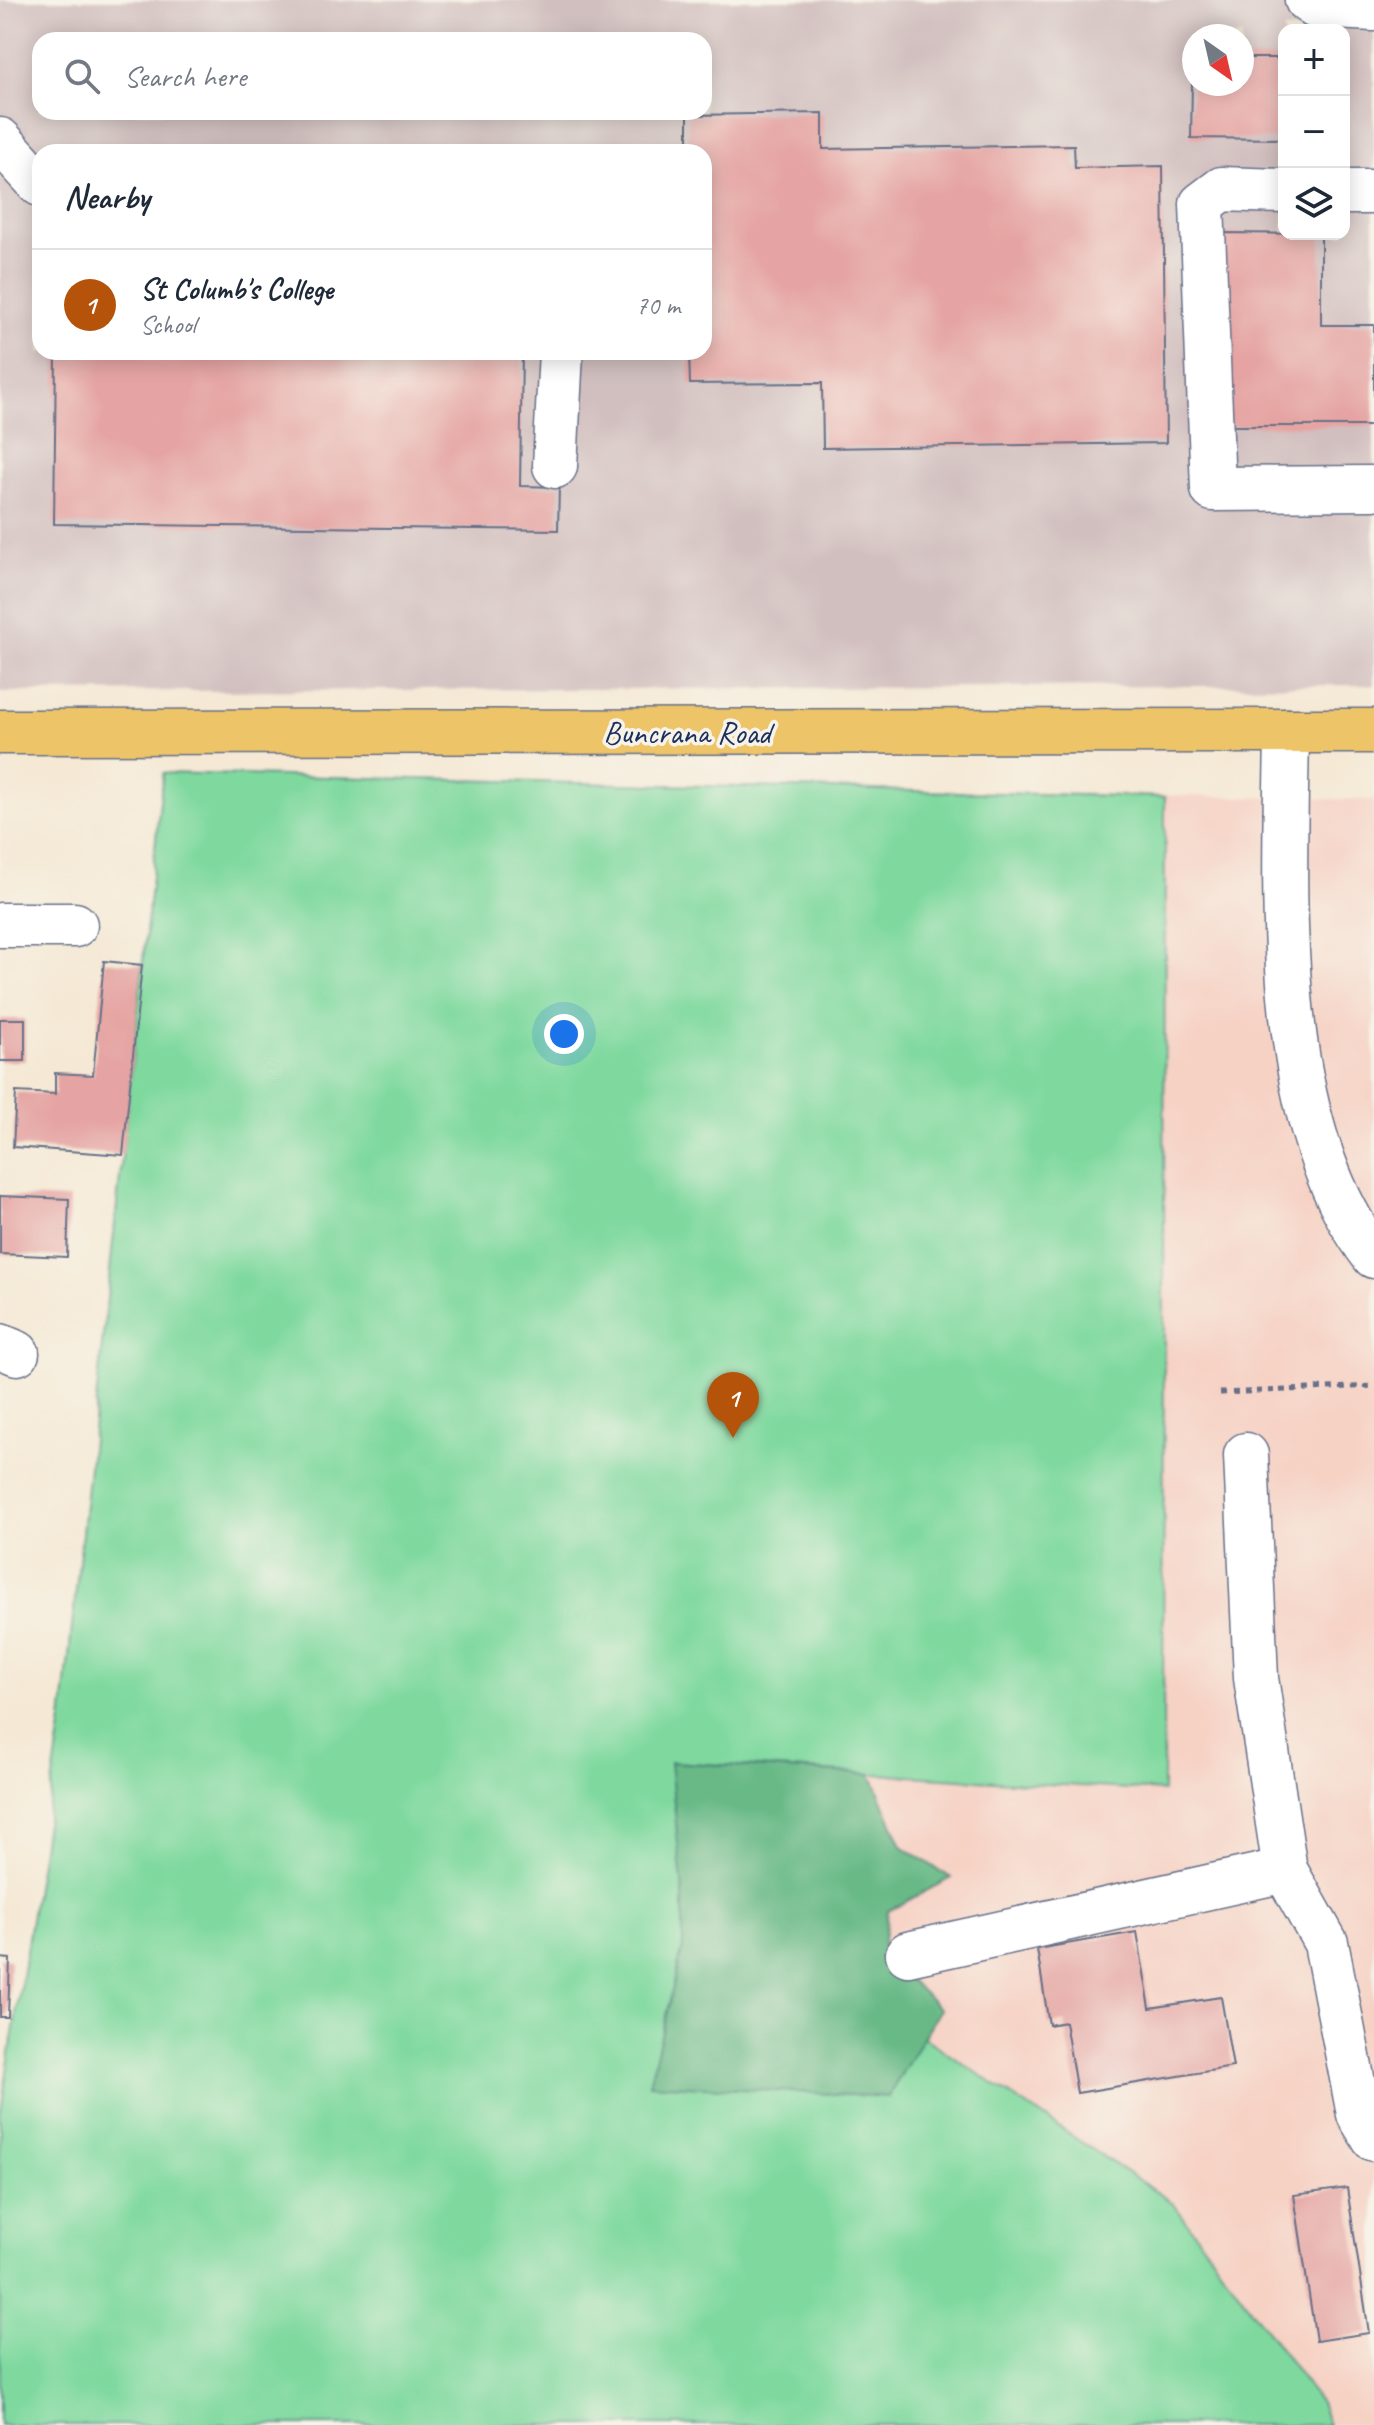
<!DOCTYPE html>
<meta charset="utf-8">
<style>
:root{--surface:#fff;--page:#f6f6f7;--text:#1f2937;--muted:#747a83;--line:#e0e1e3;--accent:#b45309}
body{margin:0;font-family:Caveat,sans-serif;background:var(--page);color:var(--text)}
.controls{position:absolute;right:24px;top:24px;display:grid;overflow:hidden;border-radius:16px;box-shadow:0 4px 20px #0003}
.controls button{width:72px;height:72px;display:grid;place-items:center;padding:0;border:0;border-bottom:2px solid var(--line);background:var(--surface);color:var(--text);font:40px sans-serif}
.compass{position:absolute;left:1182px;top:24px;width:72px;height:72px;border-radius:50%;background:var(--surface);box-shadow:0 4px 20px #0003;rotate:146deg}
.you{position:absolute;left:564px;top:1034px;width:28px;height:28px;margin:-20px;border:6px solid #fff;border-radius:50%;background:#1a73e8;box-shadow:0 0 0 12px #1a73e833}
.badge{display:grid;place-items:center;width:52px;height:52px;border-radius:50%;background:var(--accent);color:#fff;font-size:26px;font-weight:700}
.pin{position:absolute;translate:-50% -66px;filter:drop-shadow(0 2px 4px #0008)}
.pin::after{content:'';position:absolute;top:42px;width:28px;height:24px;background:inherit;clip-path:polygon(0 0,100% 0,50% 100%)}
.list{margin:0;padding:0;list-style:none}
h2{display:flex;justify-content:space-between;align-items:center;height:104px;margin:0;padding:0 32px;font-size:34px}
h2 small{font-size:26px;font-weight:400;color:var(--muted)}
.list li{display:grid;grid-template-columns:52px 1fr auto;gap:24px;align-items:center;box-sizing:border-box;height:112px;padding:0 32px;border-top:2px solid var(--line)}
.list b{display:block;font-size:30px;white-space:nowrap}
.list p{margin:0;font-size:26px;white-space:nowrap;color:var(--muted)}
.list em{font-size:26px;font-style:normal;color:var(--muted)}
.icon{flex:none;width:44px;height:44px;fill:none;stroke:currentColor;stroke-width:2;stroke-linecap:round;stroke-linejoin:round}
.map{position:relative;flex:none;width:1374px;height:2425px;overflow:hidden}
.search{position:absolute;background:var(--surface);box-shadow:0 4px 20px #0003;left:32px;top:32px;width:680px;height:88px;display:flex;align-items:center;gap:20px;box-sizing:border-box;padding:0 28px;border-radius:24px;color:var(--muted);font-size:30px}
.panel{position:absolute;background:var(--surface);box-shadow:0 4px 20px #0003;left:32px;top:144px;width:680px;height:216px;border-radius:24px}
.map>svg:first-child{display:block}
</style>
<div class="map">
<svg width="1374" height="2425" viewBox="0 0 1374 2425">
<rect width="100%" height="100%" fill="#f7f3e8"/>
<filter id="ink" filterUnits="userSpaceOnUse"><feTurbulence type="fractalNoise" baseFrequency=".0125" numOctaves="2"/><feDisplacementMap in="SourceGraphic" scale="16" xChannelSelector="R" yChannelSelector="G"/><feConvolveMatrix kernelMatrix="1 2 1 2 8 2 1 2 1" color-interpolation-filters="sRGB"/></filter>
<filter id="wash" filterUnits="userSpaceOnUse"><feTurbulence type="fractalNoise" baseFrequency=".006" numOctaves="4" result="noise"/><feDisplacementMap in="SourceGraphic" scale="32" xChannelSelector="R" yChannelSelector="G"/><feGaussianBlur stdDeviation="1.8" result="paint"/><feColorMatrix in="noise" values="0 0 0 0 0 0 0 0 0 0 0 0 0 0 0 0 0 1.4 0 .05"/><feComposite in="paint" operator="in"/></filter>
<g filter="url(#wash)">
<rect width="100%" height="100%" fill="#f5e9d5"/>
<path fill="#f6d2c5" d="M163,773L1374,800V2425H1328L1320,2403L902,2023L123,1155Z"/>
<path fill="#d1bfbf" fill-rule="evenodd" d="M0,0H1374V685L0,692ZM1284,30H1344V234H1284ZM1194,36H1242V84H1194ZM40,40H704V112H40ZM40,152H704V352H40Z"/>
<path fill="#7fd99f" stroke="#4d847e" stroke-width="2" d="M163,773L1165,797L1163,1791L672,1762L902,2023L1173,2203L1320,2403L1328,2425H0V2117L62,1721Z"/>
<path fill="#67b986" stroke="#417472" stroke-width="2" d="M670,1762L871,1774L902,1846L951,1878L888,1911L882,1953L940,2009L888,2097L649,2084L683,1947V1894Z"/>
<g id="blocks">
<g fill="#e5a4a3">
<path d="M1242,58H1284V139L1191,138L1192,84H1242Z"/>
<path d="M823,113V149L1074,145L1075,168L1163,166L1166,443L823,448L822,383L690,384L689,352H704V152H688V115Z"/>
<path d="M1223,233L1321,234V325H1374V426H1223Z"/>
<path d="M56,352H522L520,486L559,487L558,530L54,524Z"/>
<path d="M104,961L142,965L123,1155L13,1147L16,1092L55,1094V1073L93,1075Z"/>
<rect x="0" y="1019" width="25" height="42"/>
<path d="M0,1196L69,1199L67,1257L0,1254Z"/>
<path d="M1137,1932L1150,2008L1221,1997L1233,2067L1077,2093L1065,2022L1049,2025L1037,1949Z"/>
<path d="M0,1958L10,1959L8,2017H0Z"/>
<path d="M1347,2188L1369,2333L1316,2341L1294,2195Z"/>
</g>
</g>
</g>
<g filter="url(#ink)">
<use href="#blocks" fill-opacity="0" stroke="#677088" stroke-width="2"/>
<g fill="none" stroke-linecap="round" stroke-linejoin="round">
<g stroke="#677088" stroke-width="47">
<g id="minor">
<path d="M1307,0L1315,6L1374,9"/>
<path d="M0,140L40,184"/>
<path d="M1284,191L1222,189L1202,204L1213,489L1374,488"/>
<path d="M1344,192H1374"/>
<path d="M555,466L561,352"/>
<path d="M1287,731C1285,892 1270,1122 1374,1256"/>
<path d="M0,925H75"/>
<path d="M0,1346L17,1353"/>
<path d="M1246,1455L1256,1678L1285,1870L1326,1943L1359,2114L1374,2139"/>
<path d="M908,1954L1285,1870"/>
</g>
</g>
<g stroke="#677088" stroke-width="47">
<path id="highway" d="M0,732L1374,731"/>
</g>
<path stroke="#677088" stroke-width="5" stroke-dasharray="6 6" stroke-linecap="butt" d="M1220,1393L1374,1386"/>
<use href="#minor" stroke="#fff" stroke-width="44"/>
<use href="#highway" stroke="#eec469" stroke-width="44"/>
</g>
</g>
<g text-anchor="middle" stroke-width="7" stroke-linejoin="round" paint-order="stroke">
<g font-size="32" fill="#1b2f5e" stroke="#f7f3e8">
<text x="687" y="743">Buncrana Road</text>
</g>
</g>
</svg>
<div class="controls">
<button>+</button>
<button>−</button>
<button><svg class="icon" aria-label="layers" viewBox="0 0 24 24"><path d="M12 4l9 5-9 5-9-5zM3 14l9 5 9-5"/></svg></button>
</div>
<svg class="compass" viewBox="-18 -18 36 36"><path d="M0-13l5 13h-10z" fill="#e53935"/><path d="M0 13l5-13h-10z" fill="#747a83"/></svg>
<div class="you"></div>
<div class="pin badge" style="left:733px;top:1438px">1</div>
<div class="search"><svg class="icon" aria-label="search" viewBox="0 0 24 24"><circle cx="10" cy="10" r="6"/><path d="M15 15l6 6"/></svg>Search here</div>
<section class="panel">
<h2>Nearby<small></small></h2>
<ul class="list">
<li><span class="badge">1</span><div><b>St Columb's College</b><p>School</p></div><em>70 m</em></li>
</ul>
</section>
</div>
